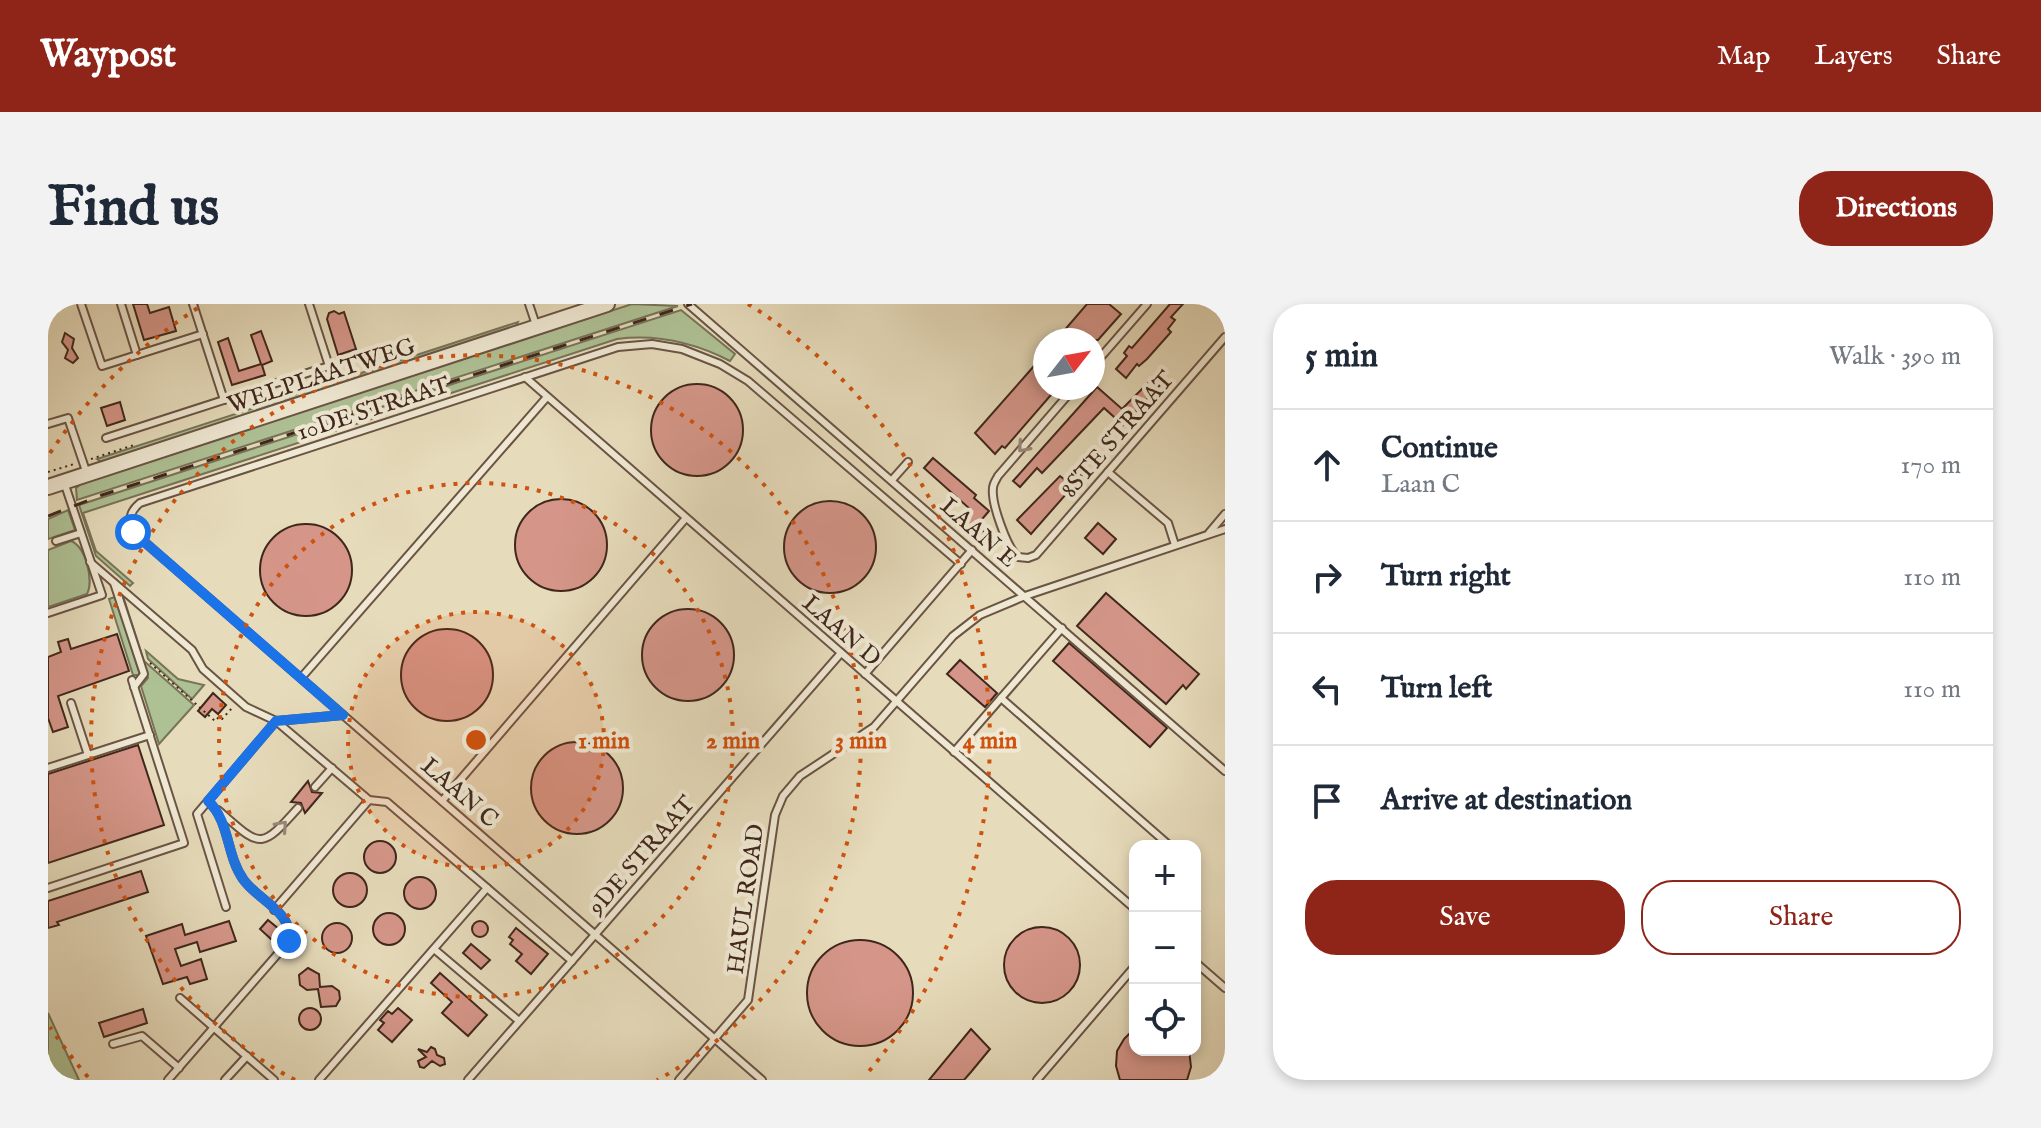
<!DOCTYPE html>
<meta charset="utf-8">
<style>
:root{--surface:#fff;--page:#f2f2f3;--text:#1f2937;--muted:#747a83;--line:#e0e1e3;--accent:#8f2418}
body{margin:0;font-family:"IM FELL English",serif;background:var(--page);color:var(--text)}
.controls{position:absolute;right:24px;bottom:24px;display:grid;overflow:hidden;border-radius:16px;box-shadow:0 4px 12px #0003}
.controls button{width:72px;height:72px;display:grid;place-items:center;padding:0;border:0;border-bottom:2px solid var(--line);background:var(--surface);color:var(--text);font:40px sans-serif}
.compass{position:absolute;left:985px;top:24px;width:72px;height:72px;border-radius:50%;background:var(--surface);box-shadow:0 4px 12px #0003;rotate:59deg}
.stop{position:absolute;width:24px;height:24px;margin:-18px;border:6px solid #1a73e8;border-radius:50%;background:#fff}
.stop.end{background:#1a73e8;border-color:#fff;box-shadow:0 2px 8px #0008}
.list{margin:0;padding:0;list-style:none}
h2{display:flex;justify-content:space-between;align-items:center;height:104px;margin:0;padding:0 32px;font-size:34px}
h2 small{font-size:26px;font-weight:400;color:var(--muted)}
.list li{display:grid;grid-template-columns:52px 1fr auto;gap:24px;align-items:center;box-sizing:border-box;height:112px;padding:0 32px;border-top:2px solid var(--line)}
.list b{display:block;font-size:30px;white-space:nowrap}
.list p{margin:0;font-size:26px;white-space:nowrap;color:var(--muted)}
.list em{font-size:26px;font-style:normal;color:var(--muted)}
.actions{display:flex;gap:16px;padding:24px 32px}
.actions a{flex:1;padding:18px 0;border:2px solid var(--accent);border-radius:32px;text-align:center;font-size:28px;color:var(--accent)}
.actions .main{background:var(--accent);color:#fff}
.icon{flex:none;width:44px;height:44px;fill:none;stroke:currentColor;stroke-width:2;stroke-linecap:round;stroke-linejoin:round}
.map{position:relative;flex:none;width:1177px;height:776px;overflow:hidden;border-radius:32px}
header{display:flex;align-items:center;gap:48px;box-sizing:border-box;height:112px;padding:0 40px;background:var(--accent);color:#fff}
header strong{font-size:38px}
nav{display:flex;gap:44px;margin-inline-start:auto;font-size:28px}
.intro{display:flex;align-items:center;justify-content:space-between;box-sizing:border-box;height:192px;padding:0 48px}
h1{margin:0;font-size:56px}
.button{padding:20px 36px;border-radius:32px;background:var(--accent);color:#fff;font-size:28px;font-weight:700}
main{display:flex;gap:48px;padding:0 48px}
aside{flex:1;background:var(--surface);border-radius:32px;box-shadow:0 4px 12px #0003}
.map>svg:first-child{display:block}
</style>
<header>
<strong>Waypost</strong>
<nav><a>Map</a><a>Layers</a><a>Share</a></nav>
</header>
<div class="intro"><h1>Find us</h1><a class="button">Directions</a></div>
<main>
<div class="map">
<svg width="1177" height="776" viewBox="0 0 1177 776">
<rect width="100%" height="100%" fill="#e6dbbb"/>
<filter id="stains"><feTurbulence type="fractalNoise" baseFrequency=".0025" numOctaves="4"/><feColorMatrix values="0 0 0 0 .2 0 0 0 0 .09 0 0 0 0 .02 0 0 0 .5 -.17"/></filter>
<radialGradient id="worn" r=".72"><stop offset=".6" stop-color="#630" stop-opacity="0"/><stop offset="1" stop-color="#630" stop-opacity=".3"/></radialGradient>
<g fill="#aec195" stroke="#777458" stroke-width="2">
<path d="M584,0L630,2L29,196L28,184L34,179Z"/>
<path d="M633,6L687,50L682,57C647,39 608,30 569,35L35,209L48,247L85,279L82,282L48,252L31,201Z"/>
<path d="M470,18L468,23L55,159L49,155Z"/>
<path d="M20,206L27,226L0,235V215Z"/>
<path d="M23,237C38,243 46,277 39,290L0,303V246Z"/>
<path d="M73,292H75L96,357L146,401L111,440L93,382L100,374Z"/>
<path d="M67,293L92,371H85L61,295Z"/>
<path d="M98,347L130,375L156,381L144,395L100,355Z"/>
<path d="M0,709L31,776H0Z"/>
</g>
<g fill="#d59689" stroke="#40271c" stroke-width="2">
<path d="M85,0H99L102,9L121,3L128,27L96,36Z"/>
<path d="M1039,0H1061L1073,10L1050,36H1008Z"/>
<path d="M1122,0H1135L1123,13L1127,16L1120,25L1123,28L1099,55L1091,62L1089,60L1078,74L1068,65L1079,52L1076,49L1081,42L1084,44Z"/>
<path d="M286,7L291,10L296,8L308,45L290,51L279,15L281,9Z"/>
<path d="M213,27L224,57L214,61L217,71L184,81L170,38L180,34L191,67L213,60L203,31Z"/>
<path d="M17,29L26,35L24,44L30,54L25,59L17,54L20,46L14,38Z"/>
<path d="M986,62L997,72V84H1009L957,144L954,142L947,150L927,129Z"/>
<path d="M1106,73L1113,80L1075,121L1056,104L994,169L989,164L972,183L965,177L1049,83L1074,105Z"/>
<circle cx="649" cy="126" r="46"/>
<path d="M72,98L77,116L59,122L53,104Z"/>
<path d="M885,154L928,191L926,194L941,207L929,221L938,229L931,238L910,219L922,205L876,164Z"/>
<path d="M1026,166L1034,172L983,230L969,216L1012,172L1017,176Z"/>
<circle cx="513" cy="241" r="46"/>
<circle cx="782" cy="243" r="46"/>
<path d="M1050,219L1068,235L1055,250L1037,234Z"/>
<circle cx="258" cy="266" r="46"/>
<path d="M1058,289L1151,370L1138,385L1135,381L1118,400L1029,322Z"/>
<circle cx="640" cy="351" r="46"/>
<circle cx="399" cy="371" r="46"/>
<path d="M69,330L81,367L10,392L20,423L5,428L0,414V353L13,348L10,338L20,335L23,345Z"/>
<path d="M1021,339L1119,424L1102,443L1005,357Z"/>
<path d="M912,356L949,389L937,403L899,370Z"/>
<path d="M165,389L178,401L170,410L164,405L157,413L150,407Z"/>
<circle cx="529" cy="484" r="46"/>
<path d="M90,441L116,521L0,559V470Z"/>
<path d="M260,477L264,488L274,489L257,509L253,499L243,498Z"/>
<circle cx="332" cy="553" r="16"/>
<path d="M93,567L100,588L9,618L11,621L0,624V597Z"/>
<circle cx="302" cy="586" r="17"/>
<circle cx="372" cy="589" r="16"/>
<circle cx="341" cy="625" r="16"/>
<path d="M220,616L232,626L224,636L212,625Z"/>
<circle cx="432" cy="625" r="8"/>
<path d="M181,617L188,637L152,648L149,638L127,645L133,662L153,655L159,675L142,680L139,673L115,680L98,632L134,620L137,631Z"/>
<circle cx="289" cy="634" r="15"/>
<circle cx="994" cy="661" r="38"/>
<path d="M468,624L500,650L483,670L468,657L474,650L462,640L465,636L461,633Z"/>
<circle cx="812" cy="689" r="53"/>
<path d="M423,640L442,656L433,665L415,649Z"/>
<path d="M260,664L271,670L272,683L284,682L291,687L292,695L288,702L273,703L270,685L259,686L252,681L251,671Z"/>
<path d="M392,669L439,711L420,732L394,709L404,698L383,679Z"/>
<circle cx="262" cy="715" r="11"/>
<path d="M350,704L364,716L344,738L330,726L336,719L332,716L340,707L344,710Z"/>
<path d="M95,705L99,719L56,733L51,719Z"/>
<path d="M1087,724V746H1141L1143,763L1139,776H1072L1068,762L1069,747L1076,735Z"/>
<path d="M923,725L942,745L923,768L916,776H881Z"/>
<path d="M383,743L387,745L389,751L396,754L397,760L392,762L384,757L376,764L372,763L370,757L378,753L370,745L379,748Z"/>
</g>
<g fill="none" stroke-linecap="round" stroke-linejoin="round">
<g stroke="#6a5444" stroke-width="10">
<g id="service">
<path d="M33,0L54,62L155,30"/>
<path d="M73,0L89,51"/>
<path d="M145,0L176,96"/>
<path d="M481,0L488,21"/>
<path d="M640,0L1177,467"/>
<path d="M1045,62L1099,0"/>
<path d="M477,73L1087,605"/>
<path d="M1026,84L950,172C948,176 945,180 945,184C943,199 959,244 970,253L980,254L988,251L1177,33"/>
<path d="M0,120L20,114L39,170"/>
<path d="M58,134L281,62L261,0"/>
<path d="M1060,168L1120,219L1127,241"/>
<path d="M844,176L860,158"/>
<path d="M1161,229L1177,210"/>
<path d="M8,237L33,229"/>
<path d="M42,258L144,346L155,365L198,403L228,417L321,496L339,498L524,657"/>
<path d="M66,279L96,370L86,383"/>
<path d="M0,309L54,291L16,178"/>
<path d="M817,370L924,246"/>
<path d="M253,374L499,93"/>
<path d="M953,394L1122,542"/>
<path d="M23,399L40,451"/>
<path d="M906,448L1014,324"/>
<path d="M0,464L102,431"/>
<path d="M267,483L284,464"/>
<path d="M394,497L638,214"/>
<path d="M170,506C212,542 211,548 250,504"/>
<path d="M0,584L136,539L84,376"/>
<path d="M178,603L149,510L228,417L295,411"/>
<path d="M226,606L321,496"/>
<path d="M386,645L471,717"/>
<path d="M1147,658L1177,684"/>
<path d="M132,694L226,776"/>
<path d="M65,740L94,732L131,764"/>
<path d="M120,776L241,637C246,608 209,596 195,575C178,551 182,517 160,497"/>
<path d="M177,776L199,752"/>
<path d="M271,776L439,584"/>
<path d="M420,776L793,349"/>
<path d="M631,776L700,696L727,511L735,492L752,472L826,423L905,332L932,311L977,292L1177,225"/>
<path d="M714,776L85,228C81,215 81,208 92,199L570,43L604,40L634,45L672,60L700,77L913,260"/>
<path d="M989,776L1087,662"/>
</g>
</g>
<g stroke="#6a5444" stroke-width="18">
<path id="tertiary" d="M0,183L559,0"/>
</g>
<g stroke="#40271c" stroke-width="2" stroke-dasharray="2 4" stroke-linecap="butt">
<path d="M43,155L86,141"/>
<path d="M0,168L26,160"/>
<path d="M102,359L167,417L171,413L174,415L185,403"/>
</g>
<use href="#service" stroke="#efe8d3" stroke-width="6"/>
<use href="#tertiary" stroke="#efe8d3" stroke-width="14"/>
<path stroke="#40271c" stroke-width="3" stroke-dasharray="14 14" stroke-linecap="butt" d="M0,212L54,191L644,0"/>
</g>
<defs><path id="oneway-chevron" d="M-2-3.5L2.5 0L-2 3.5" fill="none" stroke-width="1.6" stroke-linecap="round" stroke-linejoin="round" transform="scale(2)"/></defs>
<g stroke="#988878">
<use href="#oneway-chevron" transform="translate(975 143) rotate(131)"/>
<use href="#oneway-chevron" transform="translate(234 522) rotate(-48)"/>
</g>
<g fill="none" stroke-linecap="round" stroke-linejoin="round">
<path stroke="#1a73e8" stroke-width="10" d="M85,228L295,411L228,417L160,497C182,517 178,551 195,575C209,596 246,608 241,637"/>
</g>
<circle cx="428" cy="436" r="128" fill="#cf520e" fill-opacity=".12"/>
<g fill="none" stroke="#cf520e" stroke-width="4" stroke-dasharray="4 8">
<circle cx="428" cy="436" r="128"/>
<circle cx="428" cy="436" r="257"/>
<path d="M247 776A385 385 0 1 1 609 776"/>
<path d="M40 773A514 514 0 0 1 2 723M2 149A514 514 0 0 1 156 0M700 0A514 514 0 0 1 816 773"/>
</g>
<g text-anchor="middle" stroke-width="8" stroke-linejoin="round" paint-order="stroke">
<g font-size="24" fill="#40271c" stroke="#efe8d3">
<text transform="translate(273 71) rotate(-18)" y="8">WELPLAATWEG</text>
<text transform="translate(325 104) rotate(-18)" y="8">10DE STRAAT</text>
<text transform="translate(1069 130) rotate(-49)" y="8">8STE STRAAT</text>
<text transform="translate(931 228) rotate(41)" y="8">LAAN E</text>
<text transform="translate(794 326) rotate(41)" y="8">LAAN D</text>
<text transform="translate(412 488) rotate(41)" y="8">LAAN C</text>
<text transform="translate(593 551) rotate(-49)" y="8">9DE STRAAT</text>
<text transform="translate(697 595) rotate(-82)" y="8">HAUL ROAD</text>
</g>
</g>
<circle cx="428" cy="436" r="12" fill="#cf520e" stroke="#efe8d3" stroke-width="4"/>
<g font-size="24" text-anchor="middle" font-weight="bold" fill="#cf520e" stroke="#efe8d3" stroke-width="8" stroke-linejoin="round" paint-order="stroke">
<text x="556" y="444">1 min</text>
<text x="685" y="444">2 min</text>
<text x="813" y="444">3 min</text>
<text x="942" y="444">4 min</text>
</g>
<rect width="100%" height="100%" filter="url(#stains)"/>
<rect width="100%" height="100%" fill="url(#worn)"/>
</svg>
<div class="controls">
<button>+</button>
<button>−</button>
<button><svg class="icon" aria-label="locate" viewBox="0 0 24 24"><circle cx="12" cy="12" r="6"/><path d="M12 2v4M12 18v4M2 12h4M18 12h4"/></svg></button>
</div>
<svg class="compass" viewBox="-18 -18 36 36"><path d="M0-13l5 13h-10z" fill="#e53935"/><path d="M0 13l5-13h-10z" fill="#747a83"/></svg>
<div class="stop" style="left:85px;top:228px"></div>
<div class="stop end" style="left:241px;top:637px"></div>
</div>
<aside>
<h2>5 min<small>Walk · 390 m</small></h2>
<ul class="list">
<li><svg class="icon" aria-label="ahead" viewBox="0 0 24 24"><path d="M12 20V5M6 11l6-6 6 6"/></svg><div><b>Continue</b><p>Laan C</p></div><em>170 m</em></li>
<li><svg class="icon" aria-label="right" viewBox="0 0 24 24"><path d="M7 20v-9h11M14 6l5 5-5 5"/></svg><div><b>Turn right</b></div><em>110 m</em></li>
<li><svg class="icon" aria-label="left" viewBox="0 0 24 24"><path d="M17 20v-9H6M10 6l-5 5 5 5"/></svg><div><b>Turn left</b></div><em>110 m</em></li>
<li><svg class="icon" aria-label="arrive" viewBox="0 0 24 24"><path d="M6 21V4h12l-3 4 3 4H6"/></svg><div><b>Arrive at destination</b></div></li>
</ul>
<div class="actions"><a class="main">Save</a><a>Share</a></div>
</aside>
</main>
